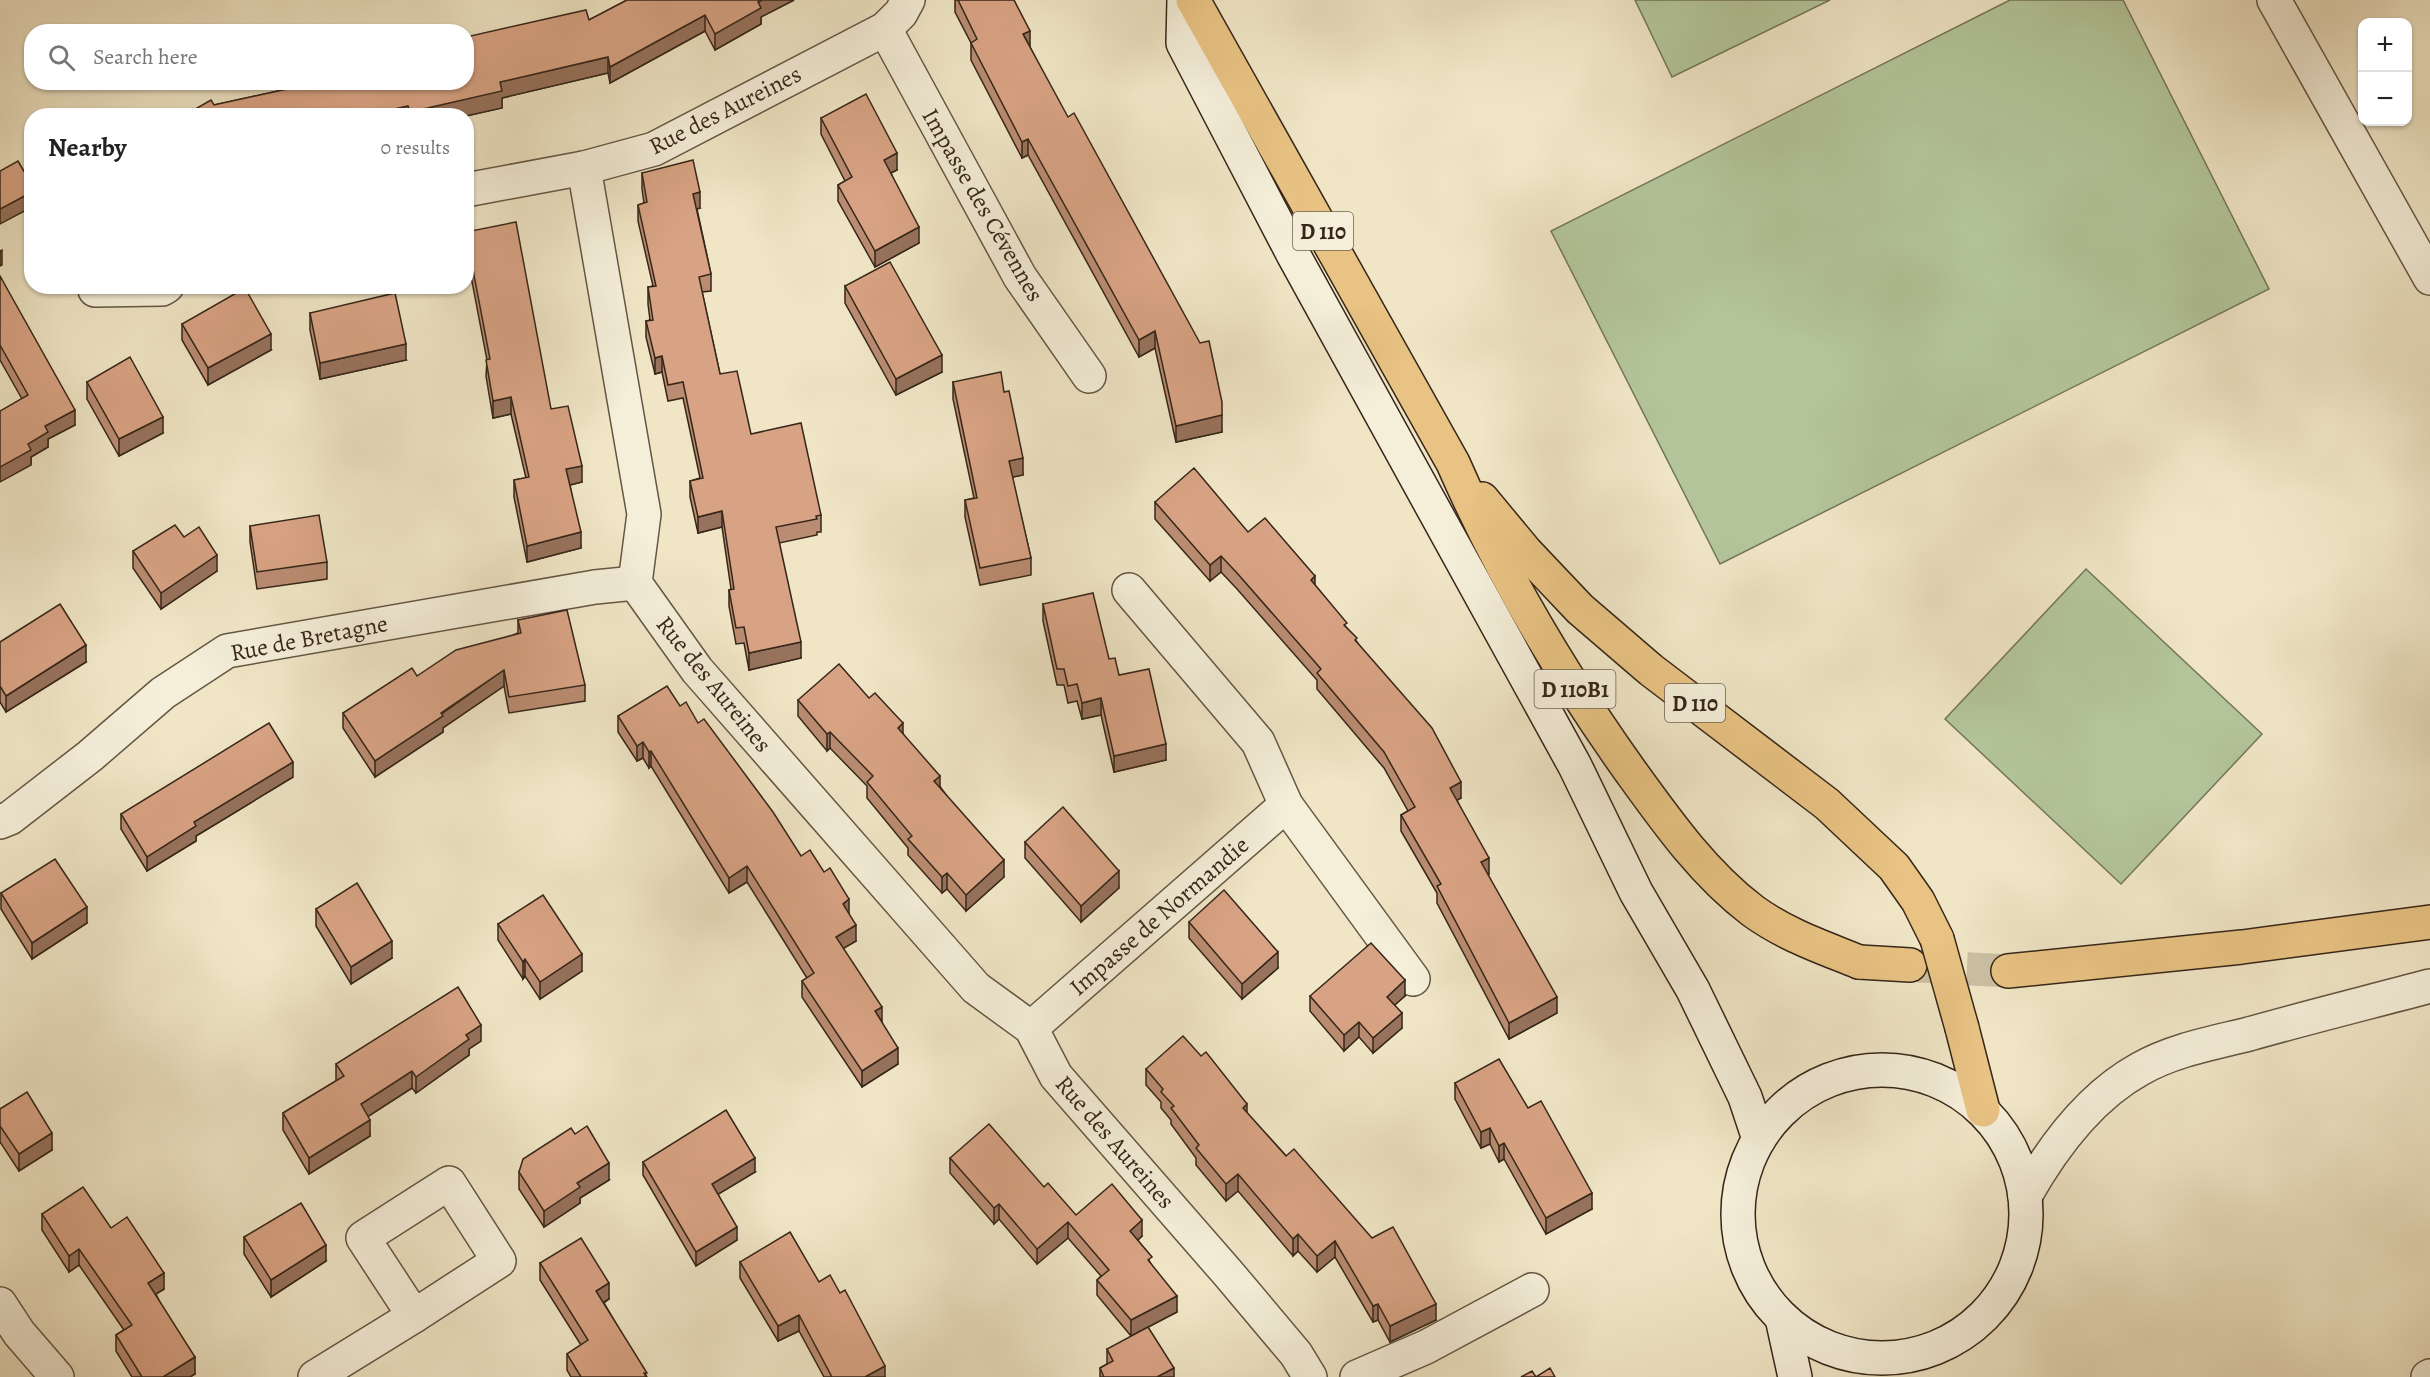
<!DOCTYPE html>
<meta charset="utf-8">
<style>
:root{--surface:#fff;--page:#f6f6f6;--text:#222;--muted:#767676;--line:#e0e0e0}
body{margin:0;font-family:Alegreya,serif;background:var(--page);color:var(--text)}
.controls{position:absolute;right:18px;top:18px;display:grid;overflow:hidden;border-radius:12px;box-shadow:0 2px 4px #0004}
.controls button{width:54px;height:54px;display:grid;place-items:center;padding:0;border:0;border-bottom:2px solid var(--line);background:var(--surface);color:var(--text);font:30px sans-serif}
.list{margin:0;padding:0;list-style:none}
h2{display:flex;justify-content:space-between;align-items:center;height:78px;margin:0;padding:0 24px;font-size:26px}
h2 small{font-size:20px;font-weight:400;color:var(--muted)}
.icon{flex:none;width:33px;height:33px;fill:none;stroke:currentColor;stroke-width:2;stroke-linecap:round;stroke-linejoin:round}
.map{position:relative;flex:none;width:2430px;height:1377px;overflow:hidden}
.search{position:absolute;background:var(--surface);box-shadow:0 2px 4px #0004;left:24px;top:24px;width:450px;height:66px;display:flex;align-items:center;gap:15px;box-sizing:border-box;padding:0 21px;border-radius:24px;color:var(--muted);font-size:22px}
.panel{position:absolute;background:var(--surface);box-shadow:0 2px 4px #0004;left:24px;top:108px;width:450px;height:186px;border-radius:24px}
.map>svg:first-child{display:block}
</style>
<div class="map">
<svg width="2430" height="1377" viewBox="0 0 2430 1377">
<rect width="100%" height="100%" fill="#f0e6c6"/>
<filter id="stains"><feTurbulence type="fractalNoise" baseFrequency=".00333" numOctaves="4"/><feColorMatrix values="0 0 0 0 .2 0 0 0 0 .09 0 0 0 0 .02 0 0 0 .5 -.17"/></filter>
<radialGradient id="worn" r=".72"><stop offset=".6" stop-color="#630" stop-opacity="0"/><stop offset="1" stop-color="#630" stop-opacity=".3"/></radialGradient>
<g fill="#b3c69a" stroke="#74765a" stroke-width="1.5">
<path d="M1635,0H1830L1672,77Z"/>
<path d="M2010,0H2123L2269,289L1720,564L1551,231Z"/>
<path d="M2086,569L2262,734L2121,884L1945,719Z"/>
</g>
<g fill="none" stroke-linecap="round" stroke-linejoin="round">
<path stroke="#cbc0a3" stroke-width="33" stroke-dasharray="33 16" stroke-linecap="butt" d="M1918,966L2008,971"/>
<g stroke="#645644" stroke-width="36">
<g id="street">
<path d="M908,0L901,13L885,29L654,149L584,168L644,514L635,583L697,670L976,988L1031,1028L1056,1076L1227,1272L1296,1354L1310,1377"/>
<path d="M2274,0L2430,278"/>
<path d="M885,29L1020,277L1089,376"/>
<path d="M466,190L584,168"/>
<path d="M95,290L162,289L167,286"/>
<path d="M1129,590L1258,742L1286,805L1413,979"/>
<path d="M0,822L10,818L90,756L163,693L227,651L595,587L635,583"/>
<path d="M1031,1028L1286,805"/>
<path d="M449,1183L499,1261L414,1316L363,1238Z"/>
<path d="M2025,1196C2052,1148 2091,1096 2140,1069C2173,1050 2213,1043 2249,1034C2309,1017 2370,1002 2430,986"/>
<path d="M0,1304L19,1333L57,1377"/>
<path d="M315,1377L414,1316"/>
<path d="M1357,1377L1426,1347L1532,1290"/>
<path d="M2428,1377L2430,1376"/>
</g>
</g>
<g stroke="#362619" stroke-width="36">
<g id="secondary">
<path d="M1184,0L1183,43L1293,254L1575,766L1636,892L1693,990L1745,1097L1759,1139"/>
<circle cx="1882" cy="1214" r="144"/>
<path d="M1782,1318L1795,1377"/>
</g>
</g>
<g stroke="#362619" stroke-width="36">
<g id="primary">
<path d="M1193,0L1453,463C1501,573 1561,674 1631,772C1667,822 1704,874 1753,911C1786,935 1822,947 1859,962"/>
<path d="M1482,499L1526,552L1580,609L1651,670L1827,804L1894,867L1918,901L1937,939"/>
<path d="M1962,1028L1983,1110"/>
</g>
</g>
<g stroke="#362619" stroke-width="36">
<g id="highway">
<path d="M1859,962L1910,965"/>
<path d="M2008,971L2242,947L2430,922"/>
</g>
</g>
<use href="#street" stroke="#f5efda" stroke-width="33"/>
<use href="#secondary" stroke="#f5efda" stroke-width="33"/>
<use href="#primary" stroke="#e8c383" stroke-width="33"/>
<use href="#highway" stroke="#e8c383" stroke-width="33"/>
<g stroke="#362619" stroke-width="36" stroke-linecap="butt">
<path id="primary-bridge" d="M1937,939L1962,1028"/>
</g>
<use href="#primary-bridge" stroke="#e8c383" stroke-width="33"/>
</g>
<g fill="#ba8c72" stroke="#362619" stroke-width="1.5">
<path d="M627,0H794L761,17V24L715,50L705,31L610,83L608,73L502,98V108L466,116H183L214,105L319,82L589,20Z"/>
<path d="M955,0H1014L1030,47L1222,432L1176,442L1155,348L1139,357L1028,155L1022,158L971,60V43L955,12Z"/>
<path d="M821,118L897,170L891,173L919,243L875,267L838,201V185L845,181L821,134Z"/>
<path d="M642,173L700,208L697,209L711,274V291L702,292L720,374L751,434L821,515V532H817V535L779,543L801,658L749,670L744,643L736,644L729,606V590L731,589L722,527L698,533L690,497V481L700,478L683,398L668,401L662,372L655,374L646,337V321L650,320L648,304V287L653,286L638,221V205L644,203L642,189Z"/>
<path d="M466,232L551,409L582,482L570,485L581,548L527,562L514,497V480L526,478L511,414L493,418L486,376L487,360L466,250Z"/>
<path d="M0,276L75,425L48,439V447L31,457V465L22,399L0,360Z"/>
<path d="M845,286L942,372L896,395L845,303Z"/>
<path d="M310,313L406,360L320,379L310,330Z"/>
<path d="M182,324L271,350L208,385L182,340Z"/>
<path d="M87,382L163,433L119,456L87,399Z"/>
<path d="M953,382L1004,392L1023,475L1012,477L1031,558V575L980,585L965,517V500L974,498L953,399Z"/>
<path d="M1155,502L1248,532L1315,585L1357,642L1461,798L1457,800L1489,874L1488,875L1557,1013L1509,1039L1437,903V893L1401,831V815L1408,811L1384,768L1317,689V680L1237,589L1221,572L1210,581L1155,519Z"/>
<path d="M250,526L327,562V579L257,589L250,542Z"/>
<path d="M184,537L217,571L161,609L133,568V551Z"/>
<path d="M1043,604L1109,659L1119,675L1166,760L1114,772L1101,715L1082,719L1077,701L1068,703L1064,685H1057L1043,621Z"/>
<path d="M518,620L585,685V701L509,713L504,686L443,728V732L375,777L343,728V713L417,676L518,633Z"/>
<path d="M0,642L86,662L6,712L0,702Z"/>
<path d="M869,698L903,734L1004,877L966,911L947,889L942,893L908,855V848L867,798V786L830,748L827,751L798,716V700Z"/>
<path d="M680,706L698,723L801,856L849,914L856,941L843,948L882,1022L898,1064L862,1087L802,997V981L807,978L747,882L729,893L651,766L649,768L643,758L637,761L618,732V716Z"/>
<path d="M293,777L196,836V841L147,871L121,829V814Z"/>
<path d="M1025,842L1119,888L1081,922L1025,858Z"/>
<path d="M1,893L87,923L32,959L1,909Z"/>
<path d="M316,909L392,958L351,984L316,926Z"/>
<path d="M1189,922L1278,968L1242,999L1189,938Z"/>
<path d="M498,924L582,971L540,999L525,976L523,979L498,940Z"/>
<path d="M1310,996H1405L1394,1005L1402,1028L1373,1053L1359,1037L1344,1051L1310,1011Z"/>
<path d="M481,1041L469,1049V1055L416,1093L412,1088L368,1116L370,1136L309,1174L283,1130V1113L336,1081V1064Z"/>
<path d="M1146,1069L1247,1113L1436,1320L1390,1342L1378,1320L1373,1322L1335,1257L1317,1272L1298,1251L1293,1256L1238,1191L1226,1201L1196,1165V1158L1171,1124V1120L1161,1108V1102L1146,1085Z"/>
<path d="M1455,1083L1528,1108L1592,1209L1546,1234L1504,1159L1499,1162L1490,1144L1481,1148L1455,1099Z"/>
<path d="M0,1109L52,1150L19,1171L0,1142Z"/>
<path d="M950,1158L1044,1187L1076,1215L1142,1236L1138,1240L1177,1312L1131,1336L1097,1295V1280L1101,1276L1068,1238L1037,1264L999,1219L994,1224L950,1173Z"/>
<path d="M643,1162L755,1172L718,1194L737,1240L696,1266L643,1175Z"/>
<path d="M519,1172L609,1180L580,1198V1203L544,1227L519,1189Z"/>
<path d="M42,1214L111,1228L164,1289L156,1294L195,1374L190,1377H132L116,1351V1335L124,1330L79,1265L69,1272L42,1230Z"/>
<path d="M244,1237L326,1261L271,1297L244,1254Z"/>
<path d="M740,1262L885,1377H824L799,1331L778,1341L740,1278Z"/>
<path d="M540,1263L609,1299L604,1303L647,1377H571L567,1370V1354L581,1345L540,1280Z"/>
<path d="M1107,1349L1174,1377H1100V1368L1107,1364Z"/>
</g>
<g fill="#97725c" stroke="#362619" stroke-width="1.5">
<path d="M762,0H794L761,17V24L715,50V34Z"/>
<path d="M705,15V31L610,83V67Z"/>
<path d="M1030,31V47L1023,34Z"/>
<path d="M608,57V73L502,98V108L466,116H410V112L500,82Z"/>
<path d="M408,106V116H363Z"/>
<path d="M1028,139V155L1022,158V142Z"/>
<path d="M897,153V170L884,176V160Z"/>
<path d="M32,192V207L0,224V209Z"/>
<path d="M700,192V208L693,210V194Z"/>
<path d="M919,227V243L875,267V251Z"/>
<path d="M2,250V265L0,266V251Z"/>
<path d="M1155,331V348L1139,357V340Z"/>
<path d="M271,334V350L208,385V368Z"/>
<path d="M406,344V360L320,379V363Z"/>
<path d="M942,355V372L896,395V379Z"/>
<path d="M662,356V372L655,374V358Z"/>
<path d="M511,397V414L493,418V401Z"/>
<path d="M75,410V425L48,439V447L31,457V465L0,482V467L28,444L45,426Z"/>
<path d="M1222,415V432L1176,442V426Z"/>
<path d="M163,417V433L119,456V439Z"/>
<path d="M1023,458V475L1009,478V461Z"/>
<path d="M582,466V482L566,486V469Z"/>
<path d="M722,511V527L698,533V517Z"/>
<path d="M581,532V548L527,562V546Z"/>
<path d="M217,555V571L161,609V593Z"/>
<path d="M1221,556V572L1210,581V565Z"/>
<path d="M1315,576V592L1311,580Z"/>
<path d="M801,642V658L749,670V653Z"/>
<path d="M86,645V662L6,712V696Z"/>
<path d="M504,670V686L443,728V732L375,777V761Z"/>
<path d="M1101,698V715L1082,719V703Z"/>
<path d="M903,723V740L898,728Z"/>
<path d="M830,732V748L827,751V734Z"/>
<path d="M643,742V758L637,761V746Z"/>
<path d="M1166,744V760L1114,772V756Z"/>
<path d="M651,751V766L649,768V752Z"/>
<path d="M293,762V777L196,836V841L147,871V857L194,822Z"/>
<path d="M940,776V792L934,781Z"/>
<path d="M1461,782V798L1450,804V788Z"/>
<path d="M1489,858V874L1481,879V862Z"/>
<path d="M1004,860V877L966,911V895Z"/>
<path d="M747,866V882L729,893V878Z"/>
<path d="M1119,871V888L1081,922V906Z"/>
<path d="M947,873V889L942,893V877Z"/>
<path d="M849,899V915L843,904Z"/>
<path d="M87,907V923L32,959V943Z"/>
<path d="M856,925V941L836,953V937Z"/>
<path d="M392,941V958L351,984V967Z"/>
<path d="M1278,952V968L1242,999V984Z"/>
<path d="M582,954V971L540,999V982Z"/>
<path d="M525,959V976L523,979V962Z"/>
<path d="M1405,980V996L1387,1012V997Z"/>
<path d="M1557,997V1013L1509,1039V1023Z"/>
<path d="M882,1007V1022L875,1011Z"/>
<path d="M1402,1013V1028L1373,1053V1038Z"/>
<path d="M1359,1022V1037L1344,1051V1035Z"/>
<path d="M481,1025V1041L469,1049V1055L416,1093V1077L466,1035Z"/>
<path d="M898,1048V1064L862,1087V1071Z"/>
<path d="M412,1071V1088L361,1121V1104Z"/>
<path d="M1247,1104V1121L1243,1108Z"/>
<path d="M370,1120V1136L309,1174V1158Z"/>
<path d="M1490,1128V1144L1481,1148V1132Z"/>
<path d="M52,1133V1150L19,1171V1154Z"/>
<path d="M1504,1143V1159L1499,1162V1146Z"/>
<path d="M755,1158V1172L712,1198V1184Z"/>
<path d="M609,1163V1180L580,1198V1203L544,1227V1211L577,1183Z"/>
<path d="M1238,1174V1191L1226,1201V1184Z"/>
<path d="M1592,1193V1209L1546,1234V1218Z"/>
<path d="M999,1204V1219L994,1224V1208Z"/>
<path d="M1142,1220V1236L1130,1247V1231Z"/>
<path d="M1068,1222V1238L1037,1264V1249Z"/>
<path d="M737,1227V1240L696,1266V1252Z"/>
<path d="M1298,1234V1251L1293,1256V1239Z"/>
<path d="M1335,1241V1257L1317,1272V1256Z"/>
<path d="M326,1245V1261L271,1297V1280Z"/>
<path d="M79,1249V1265L69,1272V1256Z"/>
<path d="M164,1273V1289L148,1299V1283Z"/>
<path d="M609,1283V1299L596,1307V1291Z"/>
<path d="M1177,1296V1312L1131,1336V1320Z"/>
<path d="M1378,1304V1320L1373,1322V1306Z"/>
<path d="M1436,1304V1320L1390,1342V1326Z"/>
<path d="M799,1315V1331L778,1341V1326Z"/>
<path d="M195,1357V1374L190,1377H163Z"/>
<path d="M885,1366V1377H865Z"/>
<path d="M1174,1368V1377H1157Z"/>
</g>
<g fill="#d8a384" stroke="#362619" stroke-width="1.5">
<path d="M627,0H762L758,2L761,8L715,34L705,15L610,67L608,57L500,82L502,91L410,112L408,106L363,116H183L211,100L214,105L319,82H466V37L586,10L589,20Z"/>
<path d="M958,0H1014L1030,31L1023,34L1068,117L1074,113L1200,343L1209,341L1222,402V415L1176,426L1155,331L1139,340L1028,139L1022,142L971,43L977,39Z"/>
<path d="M866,94L897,153L884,160L919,227L875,251L838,185L852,177L821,118Z"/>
<path d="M693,160L700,192L693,194L711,274L699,277L720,374L737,371L751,434L801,423L821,515L816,516L817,519L776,527L801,642L749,653L744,627L736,628L729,590L734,589L722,511L698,517L690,481L703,478L683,382L668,385L662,356L655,358L646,321L653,320L648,287L656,286L638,205L647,202L642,173Z"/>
<path d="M18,161L32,185V192L0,209V171Z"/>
<path d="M516,222L551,409L568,406L582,466L566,469L581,532L527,546L514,480L529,477L511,397L493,401L486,360L490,359L466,233V232Z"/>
<path d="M890,262L942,355L896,379L845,286Z"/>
<path d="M0,276L75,410L45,426L48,432L28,444L31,450L0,467V411L28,395L0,345Z"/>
<path d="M245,288L271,334L208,368L182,324Z"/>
<path d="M395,293L406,344L320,363L310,313Z"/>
<path d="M130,357L163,417L119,439L87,382Z"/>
<path d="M1001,372L1004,392L1009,391L1023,458L1009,461L1031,558L980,568L965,500L977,498L953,382Z"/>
<path d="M1194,468L1248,532L1265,518L1315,576L1311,580L1347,623L1344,625L1357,638L1355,640L1432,728L1461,782L1450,788L1489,858L1481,862L1557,997L1509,1023L1437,886L1441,884L1401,815L1415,807L1384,752L1317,673L1321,669L1237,573L1221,556L1210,565L1155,502Z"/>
<path d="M319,515L327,562L257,572L250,526Z"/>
<path d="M175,525L184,537L199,527L217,555L161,593L133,551Z"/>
<path d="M1093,593L1109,659L1115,658L1119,675L1149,669L1166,744L1114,756L1101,698L1082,703L1077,684L1068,686L1064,669H1057L1043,604Z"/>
<path d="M60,604L86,645L6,696L0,686V642Z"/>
<path d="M567,610L585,685L509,697L504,670L441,713L443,716L375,761L343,713L412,668L417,676L456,650L521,633L518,620Z"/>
<path d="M839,664L869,698L875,693L903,723L898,728L940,776L934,781L1004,860L966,895L947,873L942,877L908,839L912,836L867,782L873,776L830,732L827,734L798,700Z"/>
<path d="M667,686L680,706L686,702L698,723L704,719L773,812L801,856L810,850L824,872L830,868L849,899L843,904L856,925L836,937L882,1007L875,1011L898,1048L862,1071L802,981L814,973L747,866L729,878L651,751L649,752L643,742L637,746L618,716Z"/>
<path d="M269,723L293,762L194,822L196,826L147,857L121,814Z"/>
<path d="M1063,807L1119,871L1081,906L1025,842Z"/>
<path d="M55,859L87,907L32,943L1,893Z"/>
<path d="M357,883L392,941L351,967L316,909Z"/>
<path d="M1224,890L1278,952L1242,984L1189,922Z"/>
<path d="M543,895L582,954L540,982L525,959L523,962L498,924Z"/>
<path d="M1371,943L1405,980L1387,997L1402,1013L1373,1038L1359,1022L1344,1035L1310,996Z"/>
<path d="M458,987L481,1025L466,1035L469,1039L416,1077L412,1071L361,1104L370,1120L309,1158L283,1113L344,1076L336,1064Z"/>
<path d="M1183,1036L1201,1056L1206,1052L1247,1104L1243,1108L1286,1156L1294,1149L1372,1238L1393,1227L1436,1304L1390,1326L1378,1304L1373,1306L1335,1241L1317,1256L1298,1234L1293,1239L1238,1174L1226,1184L1196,1148L1199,1145L1171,1108L1174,1106L1161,1092L1163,1089L1146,1069Z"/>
<path d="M1499,1059L1528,1108L1541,1101L1592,1193L1546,1218L1504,1143L1499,1146L1490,1128L1481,1132L1455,1083Z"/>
<path d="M27,1092L52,1133L19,1154L0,1126V1109Z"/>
<path d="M726,1110L755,1158L712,1184L737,1227L696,1252L643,1162Z"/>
<path d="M989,1124L1044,1187L1048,1183L1076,1215L1112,1184L1142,1220L1130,1231L1152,1257L1148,1260L1177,1296L1131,1320L1097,1280L1109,1270L1068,1222L1037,1249L999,1204L994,1208L950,1158Z"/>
<path d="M587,1126L609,1163L577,1183L580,1187L544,1211L519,1172L523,1159L571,1128L575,1134Z"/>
<path d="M83,1187L111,1228L127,1217L164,1273L148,1283L195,1357L163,1377H142L116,1335L132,1325L79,1249L69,1256L42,1214Z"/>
<path d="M301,1203L326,1245L271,1280L244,1237Z"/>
<path d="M790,1232L819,1282L830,1275L840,1293L845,1290L885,1366L865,1377H832L799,1315L778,1326L740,1262Z"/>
<path d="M581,1238L609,1283L596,1291L647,1373H644L646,1377H581L567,1354L588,1340L540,1263Z"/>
<path d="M1148,1327L1174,1368L1157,1377H1104L1100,1368L1113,1361L1107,1349Z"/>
<path d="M1550,1368L1555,1377H1521L1532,1371L1536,1377Z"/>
</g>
<g text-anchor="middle" stroke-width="4.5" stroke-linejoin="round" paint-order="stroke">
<g fill="#f5efda" stroke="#6f6253" stroke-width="1.5">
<rect x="1293" y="212" width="60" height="38" rx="4.5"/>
<rect x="1534.5" y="670" width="81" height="38" rx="4.5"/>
<rect x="1665" y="684" width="60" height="38" rx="4.5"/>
</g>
<g font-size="22" font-weight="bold" fill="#362619">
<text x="1323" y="239">D 110</text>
<text x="1575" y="697">D 110B1</text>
<text x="1695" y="711">D 110</text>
</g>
<g font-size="24" fill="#362619" stroke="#f5efda">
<text transform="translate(725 110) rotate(-27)" y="8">Rue des Aureines</text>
<text transform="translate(983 205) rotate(60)" y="8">Impasse des Cévennes</text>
<text transform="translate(309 638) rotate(-11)" y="8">Rue de Bretagne</text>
<text transform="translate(714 684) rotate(51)" y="8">Rue des Aureines</text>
<text transform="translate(1159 916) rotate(-41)" y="8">Impasse de Normandie</text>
<text transform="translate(1115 1142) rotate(49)" y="8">Rue des Aureines</text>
</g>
</g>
<rect width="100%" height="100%" filter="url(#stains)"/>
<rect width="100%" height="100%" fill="url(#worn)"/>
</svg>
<div class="controls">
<button>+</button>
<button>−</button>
</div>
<div class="search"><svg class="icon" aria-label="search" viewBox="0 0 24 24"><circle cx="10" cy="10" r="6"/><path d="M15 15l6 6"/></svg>Search here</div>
<section class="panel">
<h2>Nearby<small>0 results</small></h2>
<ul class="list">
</ul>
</section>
</div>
